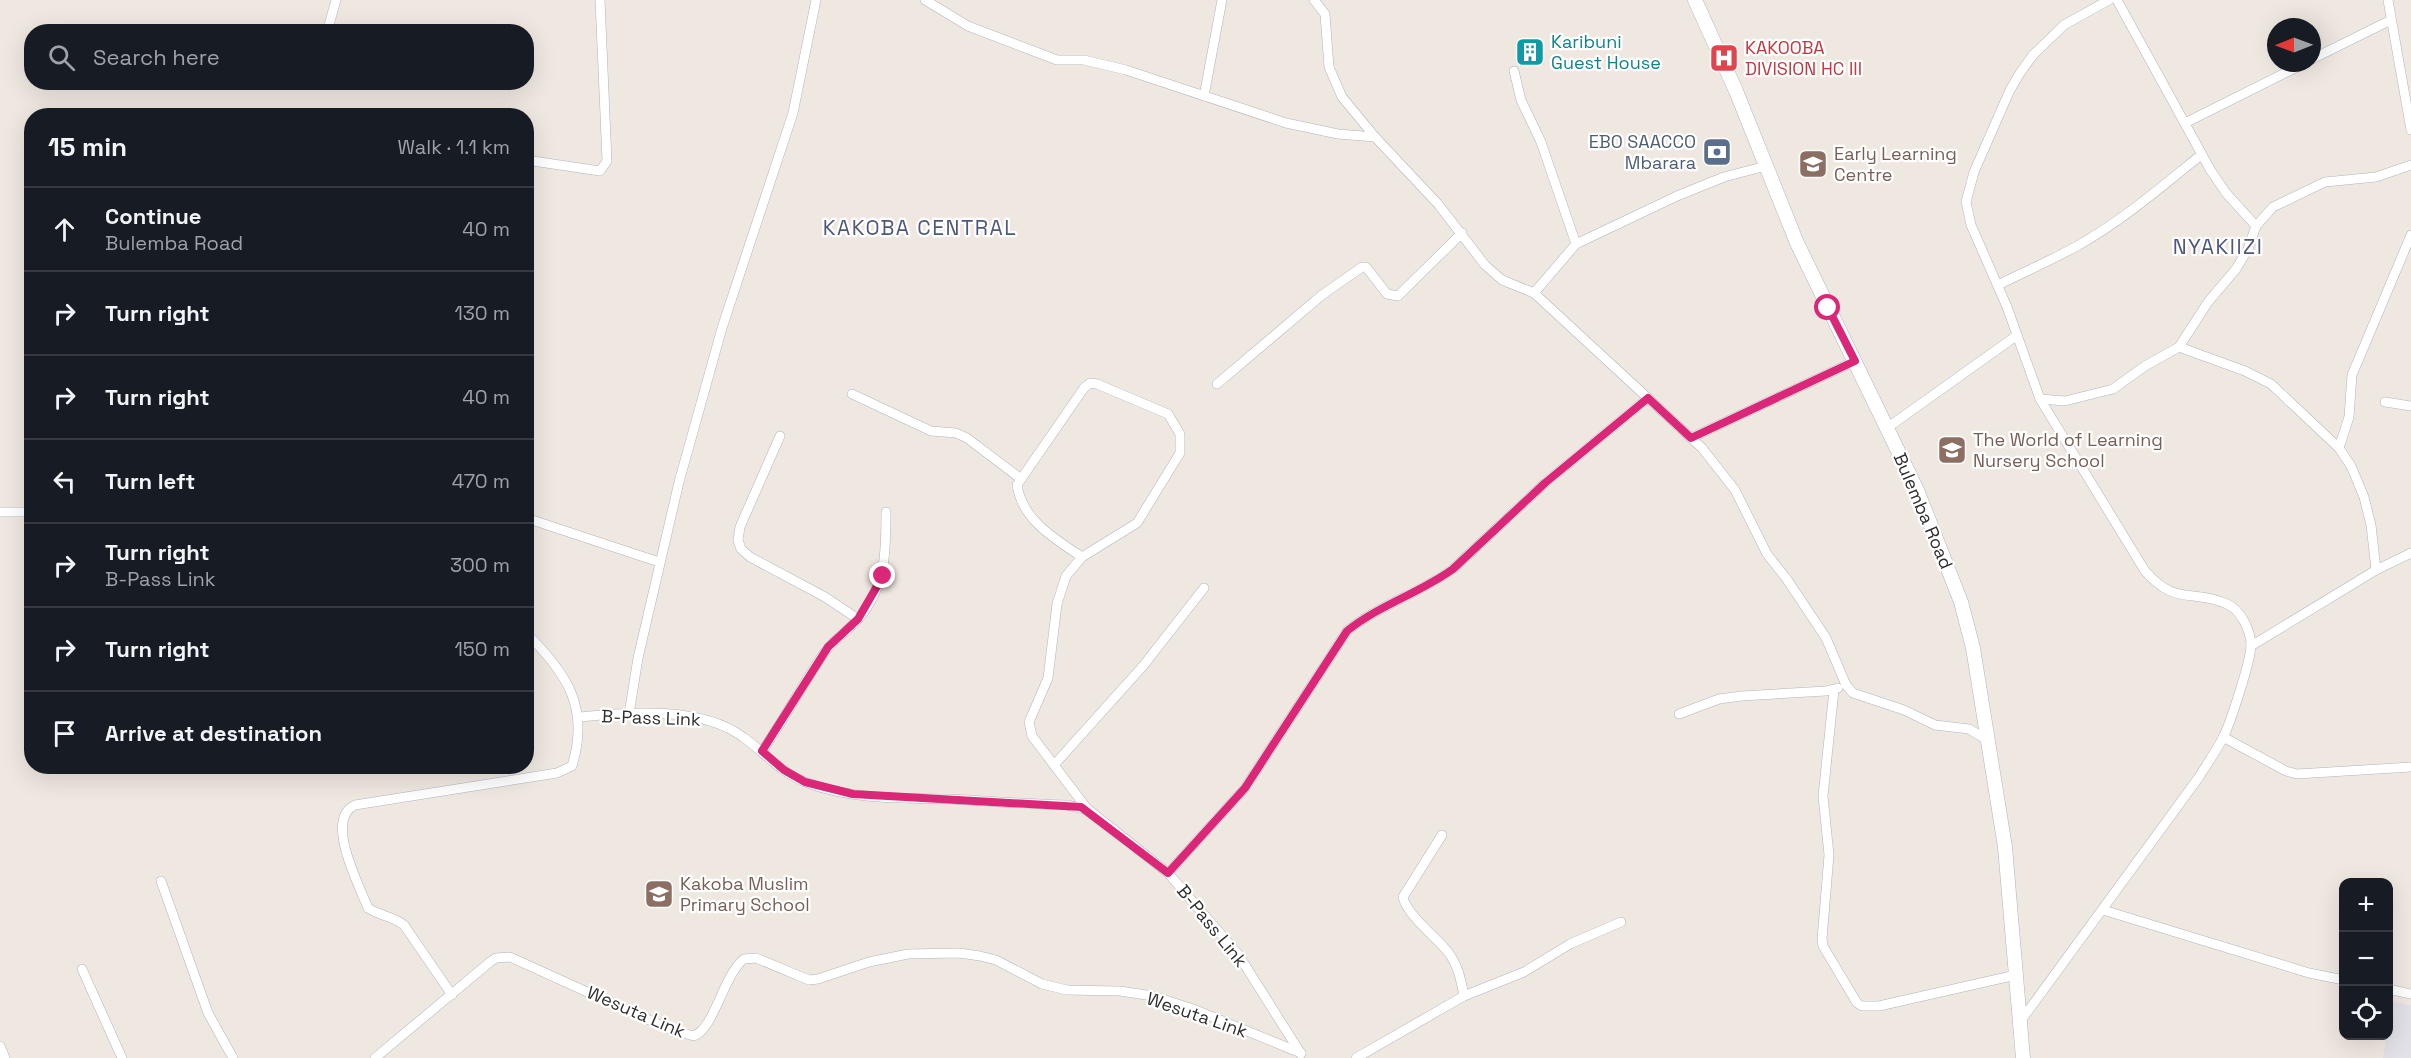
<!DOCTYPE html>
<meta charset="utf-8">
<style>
:root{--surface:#171b24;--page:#242831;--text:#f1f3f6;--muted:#9ea1a6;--line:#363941}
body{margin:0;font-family:"Space Grotesk",sans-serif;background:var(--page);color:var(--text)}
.controls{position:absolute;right:18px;bottom:18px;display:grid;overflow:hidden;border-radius:12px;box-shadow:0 6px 24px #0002}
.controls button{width:54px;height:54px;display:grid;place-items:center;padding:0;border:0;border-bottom:2px solid var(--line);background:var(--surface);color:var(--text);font:30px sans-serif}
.compass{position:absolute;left:2267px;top:18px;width:54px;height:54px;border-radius:50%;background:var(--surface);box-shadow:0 6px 24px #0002;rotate:269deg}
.stop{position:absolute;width:18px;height:18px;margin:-14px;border:4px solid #db2777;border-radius:50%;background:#fff}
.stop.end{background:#db2777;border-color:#fff;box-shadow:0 2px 6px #0008}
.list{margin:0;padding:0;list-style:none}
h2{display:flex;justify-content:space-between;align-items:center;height:78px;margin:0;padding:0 24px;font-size:26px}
h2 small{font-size:20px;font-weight:400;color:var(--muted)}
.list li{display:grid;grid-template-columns:39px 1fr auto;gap:18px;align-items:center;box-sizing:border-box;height:84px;padding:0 24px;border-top:2px solid var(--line)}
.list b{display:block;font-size:22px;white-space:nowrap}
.list p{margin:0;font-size:20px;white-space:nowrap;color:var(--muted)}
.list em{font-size:20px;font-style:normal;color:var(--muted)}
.icon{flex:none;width:33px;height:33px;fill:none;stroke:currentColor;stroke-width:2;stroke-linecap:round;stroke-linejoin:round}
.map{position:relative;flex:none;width:2411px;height:1058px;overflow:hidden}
.search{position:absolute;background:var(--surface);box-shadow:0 6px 24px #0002;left:24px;top:24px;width:510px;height:66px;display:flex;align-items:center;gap:15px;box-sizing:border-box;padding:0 21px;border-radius:24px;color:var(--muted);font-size:22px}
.panel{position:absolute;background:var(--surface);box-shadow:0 6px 24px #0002;left:24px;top:108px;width:510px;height:666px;border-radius:24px}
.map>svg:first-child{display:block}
</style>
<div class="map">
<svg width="2411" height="1058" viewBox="0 0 2411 1058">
<rect width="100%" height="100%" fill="#efe8e1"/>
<path fill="#e3e1e8" d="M2390,1001L2411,1005V1058H2383L2386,1036H2388Z"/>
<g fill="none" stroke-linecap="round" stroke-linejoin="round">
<g stroke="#b1b4be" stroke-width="10">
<g id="street">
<path d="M925,0L968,26L1057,60H1084L1126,70L1286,123L1338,134L1375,137"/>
<path d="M1314,0L1325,14L1329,67L1342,97L1375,137L1438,204L1485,265L1502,280L1534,293L1702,448L1735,490L1767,554L1786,578L1826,638L1846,685L1853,693L1904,710L1935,725L1969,729L1986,739"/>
<path d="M2117,0L2211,171L2226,193L2256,226"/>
<path d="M2388,0L2411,130"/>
<path d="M327,32L336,0"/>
<path d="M2312,59L2391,20"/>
<path d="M1514,71L1521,100L1541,142L1576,244"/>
<path d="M1204,96L1222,0"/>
<path d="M2185,123L2305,63"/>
<path d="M526,160L600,171L607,161L600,0"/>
<path d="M1998,285C2024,272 2052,260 2077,246C2122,221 2161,187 2201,155"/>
<path d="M1534,293L1576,244L1677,196L1724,177L1766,166"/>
<path d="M2179,347L2245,371L2271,384L2339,448L2351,466L2364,497L2371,525L2376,570"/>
<path d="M1217,384L1322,295L1362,267H1366L1387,294L1398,296L1462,233"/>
<path d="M852,394L931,431L956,433L967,438L1021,479"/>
<path d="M2040,399L2065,401L2113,389L2145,366L2179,347L2208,302L2236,269L2248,249L2256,226L2273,207L2325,182L2376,177L2411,165"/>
<path d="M2385,402L2411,406"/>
<path d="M1887,428L2016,336"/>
<path d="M780,436L740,527L738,540L741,549L750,557L825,597L858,619"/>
<path d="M1691,438L1855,361"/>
<path d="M2339,448L2349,417L2352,375L2411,235"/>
<path d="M0,512H32"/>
<path d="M526,518L659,562"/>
<path d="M1082,557C1055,539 1022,520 1017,485L1084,388L1090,383L1097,384L1168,414L1180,434V453L1137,523L1082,557L1066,576L1057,604L1048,678L1029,722L1032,736L1088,810"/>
<path d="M2251,646L2376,570L2411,553"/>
<path d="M1834,690L1823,796L1829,855L1822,939L1823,946L1857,1003L1862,1006H1879L2016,975"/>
<path d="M629,714L638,658L679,482L722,328L793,113L816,0"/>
<path d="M1679,714L1719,699L1742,696L1826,691L1838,688"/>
<path d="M580,717C629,712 701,706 743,737C763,751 781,773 805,782C851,800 901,798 949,799C988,801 1028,804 1067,805L1089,810L1168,873L1238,954L1301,1054"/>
<path d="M2223,737L2286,771L2297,774L2411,767"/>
<path d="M762,751C784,720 802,685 824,653C834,639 849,630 860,617C886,585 886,552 886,512"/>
<path d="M1054,765L1143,666L1204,588"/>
<path d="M1442,835L1403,897C1406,914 1437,938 1448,952C1458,965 1461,980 1464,996"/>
<path d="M1168,873L1245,788L1347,631C1379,605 1420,593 1453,569L1545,483L1648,398"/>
<path d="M161,881L208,1013L233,1058"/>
<path d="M2103,910L2309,973L2344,980"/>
<path d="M82,969L122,1058"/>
<path d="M2388,989L2411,994"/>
<path d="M452,995L404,925C393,916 380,916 368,908C359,885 324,819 355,805L557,773L572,766C590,708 567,673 526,633"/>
<path d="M2020,1022L2199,777C2207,764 2216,751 2223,738C2231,721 2250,663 2251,646C2251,631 2241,610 2227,604C2191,588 2177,607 2145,571L2040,399L2007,307L1971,225L1966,202L1974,172L2010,90L2020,73L2033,55L2064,25L2109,0"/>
<path d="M0,1046L5,1058"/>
<path d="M375,1058L490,962L496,958L510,957L671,1030L694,1036C714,1029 724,974 744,959L756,958L809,980L818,979L869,962L908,954L959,953L980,956L996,960L1042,984L1067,990L1120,991L1153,996L1193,1009L1301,1053"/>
<path d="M1356,1058L1464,996L1524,972L1570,944L1621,922"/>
</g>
</g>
<g stroke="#b1b4be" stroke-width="15">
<path id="secondary" d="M1695,0L1736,91L1797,243L1917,490L1961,602L1973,648L2005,847L2023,1058"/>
</g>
<use href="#street" stroke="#fff" stroke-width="9"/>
<use href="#secondary" stroke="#fff" stroke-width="14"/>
</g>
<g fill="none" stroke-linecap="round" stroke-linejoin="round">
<path stroke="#db2777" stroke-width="8" d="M883,576L858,619L828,647L762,751L784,770L805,782L853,794L1081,807L1168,873L1245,788L1347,631C1379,605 1420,593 1453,569L1545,483L1648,398L1691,438L1855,361L1828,308"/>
</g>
<defs>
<g id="building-square" transform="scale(1.5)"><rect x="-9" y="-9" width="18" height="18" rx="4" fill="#0f9aa8" stroke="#fff"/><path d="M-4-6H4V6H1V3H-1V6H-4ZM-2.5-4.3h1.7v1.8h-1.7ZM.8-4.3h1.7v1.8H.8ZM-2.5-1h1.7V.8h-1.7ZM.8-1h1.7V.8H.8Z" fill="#fff"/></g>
<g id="hospital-square" transform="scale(1.5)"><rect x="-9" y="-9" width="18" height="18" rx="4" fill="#e0444e" stroke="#fff"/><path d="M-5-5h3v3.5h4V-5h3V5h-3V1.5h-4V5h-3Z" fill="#fff"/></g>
<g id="bank-square" transform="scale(1.5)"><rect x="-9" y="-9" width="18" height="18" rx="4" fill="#5c6f8a" stroke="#fff"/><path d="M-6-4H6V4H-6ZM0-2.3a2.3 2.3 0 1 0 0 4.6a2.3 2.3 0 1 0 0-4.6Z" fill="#fff"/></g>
<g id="school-square" transform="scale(1.5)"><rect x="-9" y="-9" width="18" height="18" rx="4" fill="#8d6e63" stroke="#fff"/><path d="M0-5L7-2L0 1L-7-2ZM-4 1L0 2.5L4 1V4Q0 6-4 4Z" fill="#fff"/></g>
</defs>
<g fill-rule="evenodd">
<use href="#building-square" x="1530" y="52"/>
<use href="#hospital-square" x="1724" y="58"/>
<use href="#bank-square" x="1717" y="152"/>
<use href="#school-square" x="1813" y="164"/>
<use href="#school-square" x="1952" y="450"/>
<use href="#school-square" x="659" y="894"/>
</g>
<g text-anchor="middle" stroke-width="4.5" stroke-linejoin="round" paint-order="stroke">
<g font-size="18" fill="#0d838f" stroke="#fff" text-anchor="start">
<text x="1551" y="48">Karibuni<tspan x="1551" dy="21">Guest House</tspan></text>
</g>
<g font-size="18" fill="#be3a42" stroke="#fff" text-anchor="start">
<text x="1745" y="54">KAKOOBA<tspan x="1745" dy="21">DIVISION HC III</tspan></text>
</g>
<g font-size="18" fill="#4e5e75" stroke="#fff" text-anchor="end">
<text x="1696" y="148">EBO SAACCO<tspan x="1696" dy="21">Mbarara</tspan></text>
</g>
<g font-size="18" fill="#785e54" stroke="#fff" text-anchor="start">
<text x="1834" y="160">Early Learning<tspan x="1834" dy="21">Centre</tspan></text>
<text x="1973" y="446">The World of Learning<tspan x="1973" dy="21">Nursery School</tspan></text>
<text x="680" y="890">Kakoba Muslim<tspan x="680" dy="21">Primary School</tspan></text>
</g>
<g font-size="18" fill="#2e2e2e" stroke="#fff">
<text transform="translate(1923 511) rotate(67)" y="6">Bulemba Road</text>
<text transform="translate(651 718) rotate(2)" y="6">B-Pass Link</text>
<text transform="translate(1212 926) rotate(51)" y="6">B-Pass Link</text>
<text transform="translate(636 1012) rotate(23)" y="6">Wesuta Link</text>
<text transform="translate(1197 1015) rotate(19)" y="6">Wesuta Link</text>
</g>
<g font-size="21" letter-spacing="1.5" fill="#4e587f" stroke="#fff">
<text x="920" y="235">KAKOBA CENTRAL</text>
<text x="2218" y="254">NYAKIIZI</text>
</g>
</g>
</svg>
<div class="controls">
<button>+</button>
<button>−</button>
<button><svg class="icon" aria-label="locate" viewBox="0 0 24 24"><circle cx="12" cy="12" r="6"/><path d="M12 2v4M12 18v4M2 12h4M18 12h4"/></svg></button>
</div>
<svg class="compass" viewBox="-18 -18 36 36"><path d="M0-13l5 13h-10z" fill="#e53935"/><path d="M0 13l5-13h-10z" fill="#9ea1a6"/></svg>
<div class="stop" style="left:1828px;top:308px"></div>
<div class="stop end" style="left:883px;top:576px"></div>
<div class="search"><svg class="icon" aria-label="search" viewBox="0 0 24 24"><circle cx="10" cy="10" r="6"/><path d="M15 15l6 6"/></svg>Search here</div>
<section class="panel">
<h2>15 min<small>Walk · 1.1 km</small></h2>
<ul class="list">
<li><svg class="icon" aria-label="ahead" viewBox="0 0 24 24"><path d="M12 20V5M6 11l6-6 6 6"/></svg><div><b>Continue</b><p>Bulemba Road</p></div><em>40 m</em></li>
<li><svg class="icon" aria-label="right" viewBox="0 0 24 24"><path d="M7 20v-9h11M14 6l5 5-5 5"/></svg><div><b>Turn right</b></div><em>130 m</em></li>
<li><svg class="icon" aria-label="right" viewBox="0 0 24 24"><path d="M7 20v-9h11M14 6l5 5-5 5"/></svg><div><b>Turn right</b></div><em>40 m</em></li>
<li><svg class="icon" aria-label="left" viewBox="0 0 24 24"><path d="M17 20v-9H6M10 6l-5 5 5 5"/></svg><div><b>Turn left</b></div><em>470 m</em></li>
<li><svg class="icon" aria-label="right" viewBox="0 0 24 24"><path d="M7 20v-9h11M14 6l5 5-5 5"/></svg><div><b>Turn right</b><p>B-Pass Link</p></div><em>300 m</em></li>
<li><svg class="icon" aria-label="right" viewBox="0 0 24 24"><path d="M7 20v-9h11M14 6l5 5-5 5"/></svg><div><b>Turn right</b></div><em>150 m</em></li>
<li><svg class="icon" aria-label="arrive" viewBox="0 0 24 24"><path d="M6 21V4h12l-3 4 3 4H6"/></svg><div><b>Arrive at destination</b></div></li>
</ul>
</section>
</div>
